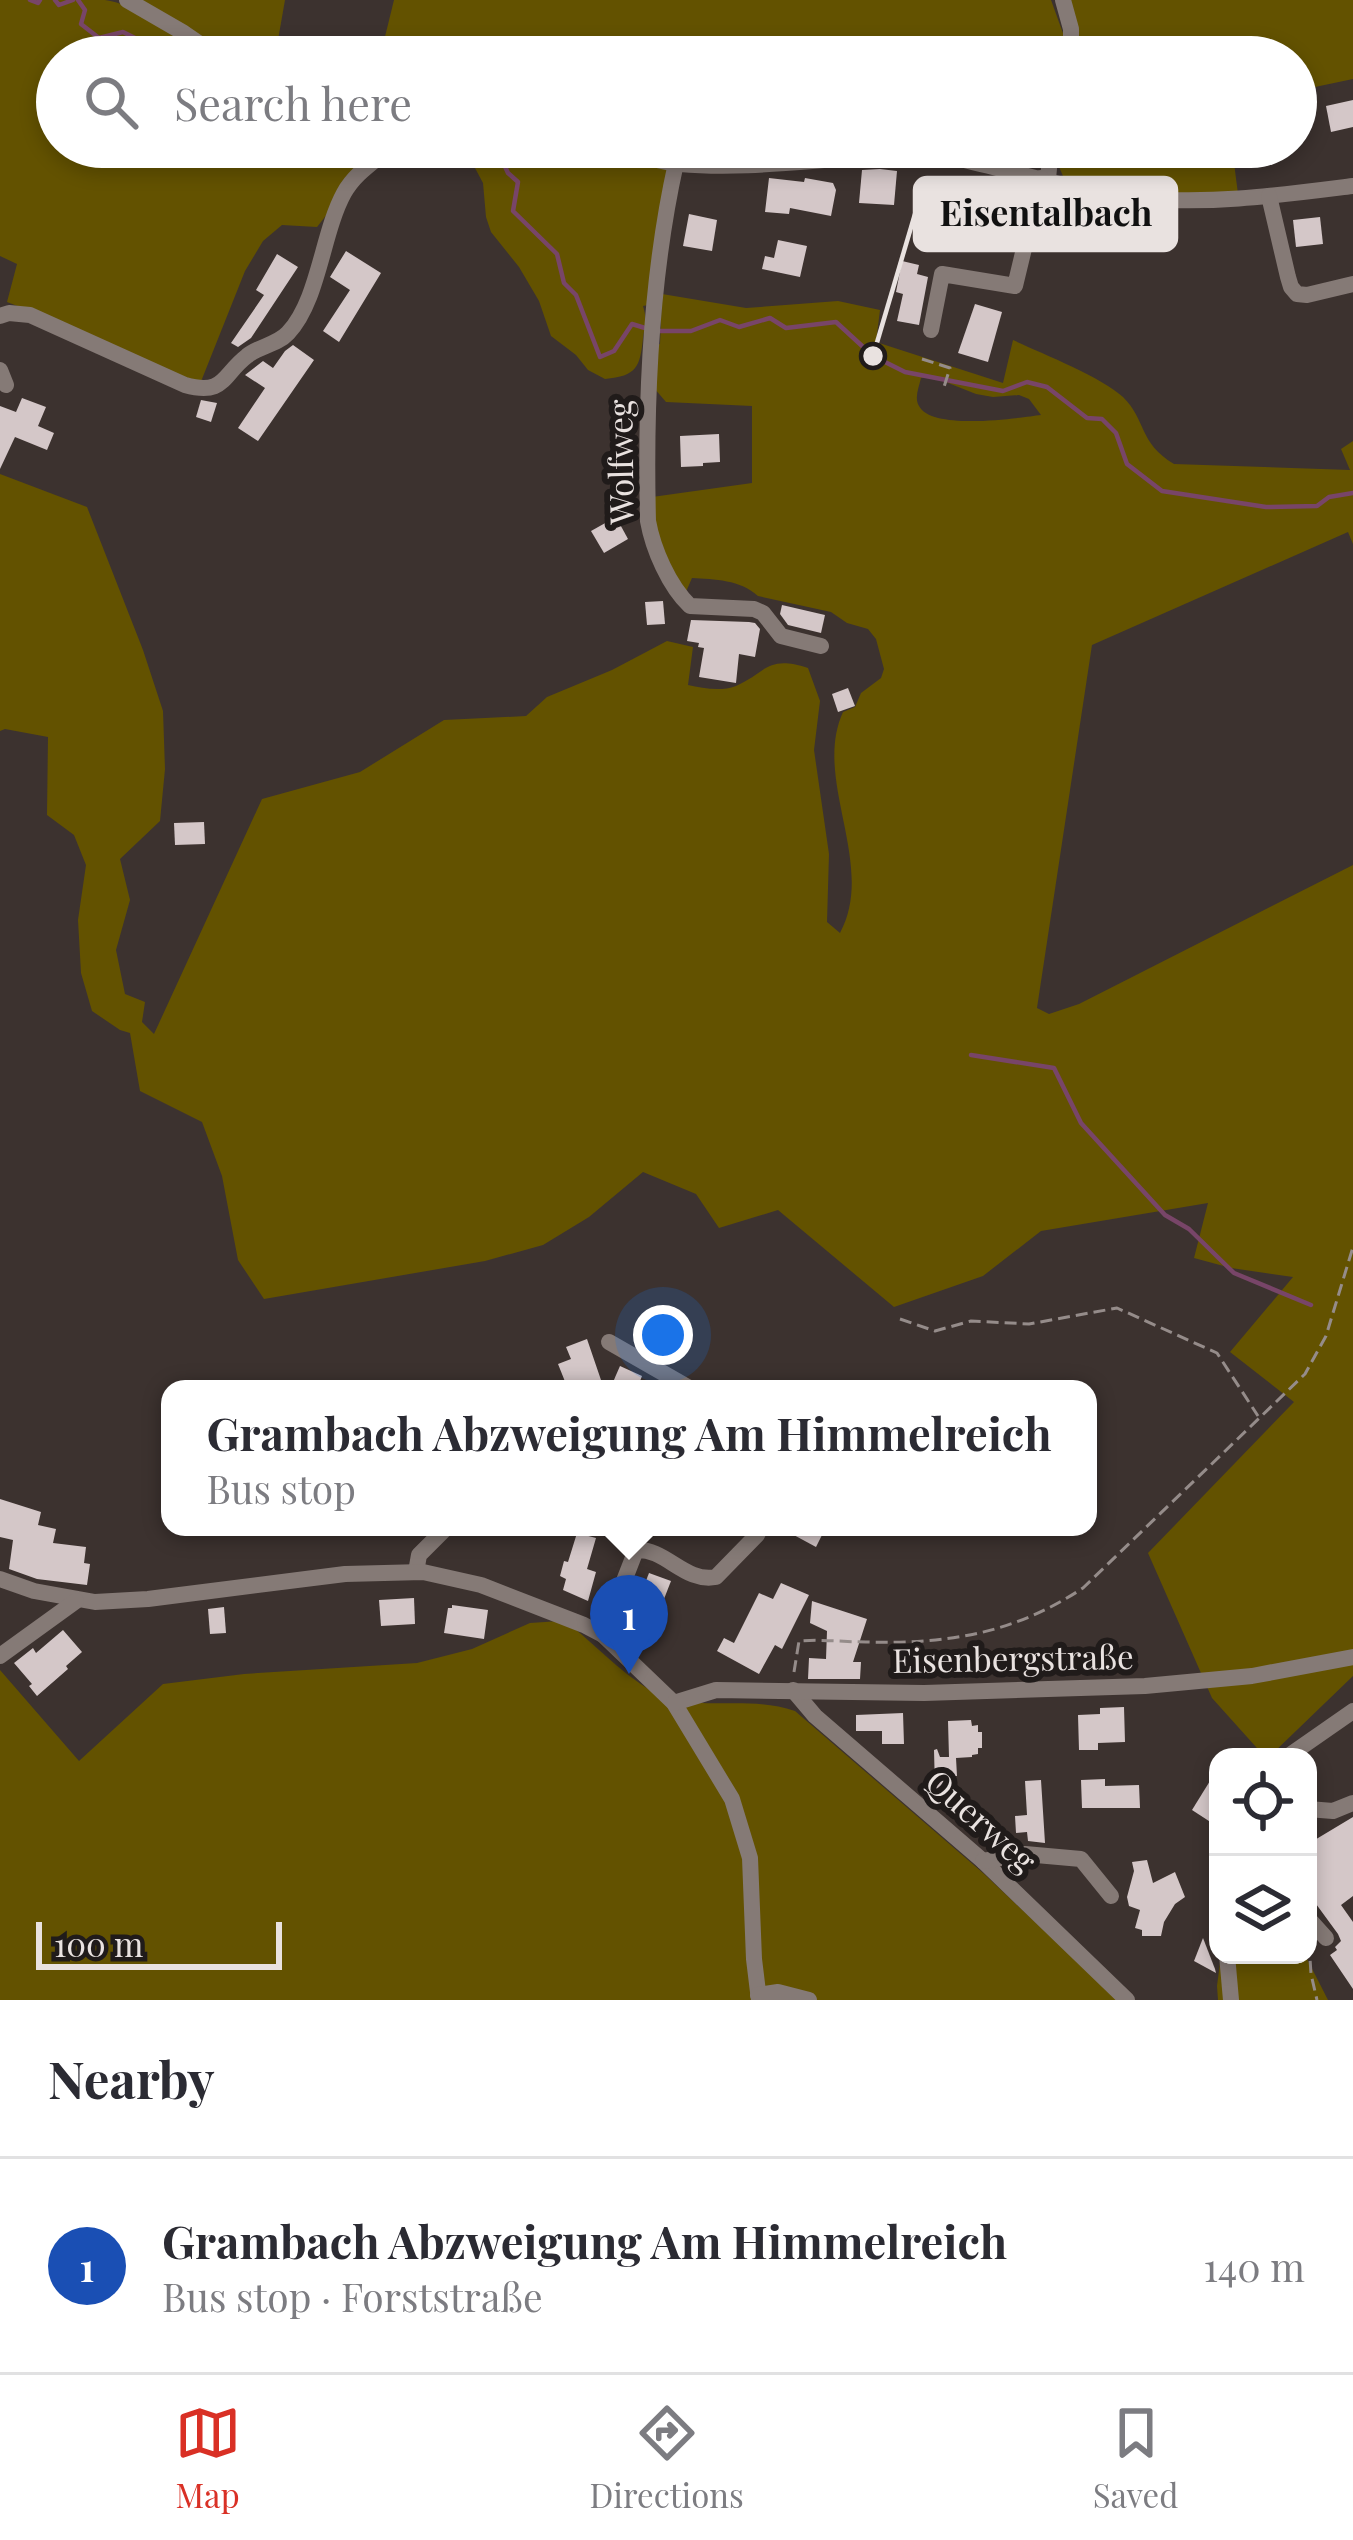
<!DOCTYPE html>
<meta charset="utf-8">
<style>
:root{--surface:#fff;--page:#f7f7f7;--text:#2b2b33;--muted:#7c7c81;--line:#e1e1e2;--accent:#d93025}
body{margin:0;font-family:"Playfair Display",serif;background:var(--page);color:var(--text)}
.controls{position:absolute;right:36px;bottom:36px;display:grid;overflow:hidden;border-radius:24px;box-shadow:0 6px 18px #0003}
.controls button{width:108px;height:108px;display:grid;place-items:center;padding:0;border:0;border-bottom:3px solid var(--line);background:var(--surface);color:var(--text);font:60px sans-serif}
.scale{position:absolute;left:36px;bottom:30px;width:246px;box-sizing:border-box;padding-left:12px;border:6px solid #e9e2e0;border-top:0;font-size:33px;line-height:42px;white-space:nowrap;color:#e9e2e0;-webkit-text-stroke:9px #201b1a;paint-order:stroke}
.you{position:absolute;left:663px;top:1335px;width:42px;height:42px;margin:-30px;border:9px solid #fff;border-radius:50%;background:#1a73e8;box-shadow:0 0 0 18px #1a73e833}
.badge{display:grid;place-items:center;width:78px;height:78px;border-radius:50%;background:var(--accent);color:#fff;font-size:39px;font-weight:700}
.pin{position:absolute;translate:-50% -99px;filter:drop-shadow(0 3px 6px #0008)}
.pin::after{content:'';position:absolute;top:63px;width:42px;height:36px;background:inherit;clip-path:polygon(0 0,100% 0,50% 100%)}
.popup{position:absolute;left:161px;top:1380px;width:936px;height:156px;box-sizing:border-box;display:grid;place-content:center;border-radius:24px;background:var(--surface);filter:drop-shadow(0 3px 9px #0005);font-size:39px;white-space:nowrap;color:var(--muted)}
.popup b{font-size:45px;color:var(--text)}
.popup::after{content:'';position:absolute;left:50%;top:100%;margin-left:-24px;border:24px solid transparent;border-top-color:var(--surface)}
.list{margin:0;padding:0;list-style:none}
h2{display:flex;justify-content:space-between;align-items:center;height:156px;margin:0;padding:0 48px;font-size:51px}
h2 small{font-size:39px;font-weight:400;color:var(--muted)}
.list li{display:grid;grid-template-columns:78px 1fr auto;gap:36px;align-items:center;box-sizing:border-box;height:216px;padding:0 48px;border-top:3px solid var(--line)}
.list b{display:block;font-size:45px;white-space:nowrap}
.list p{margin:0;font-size:39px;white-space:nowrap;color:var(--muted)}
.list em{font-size:39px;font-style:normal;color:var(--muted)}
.icon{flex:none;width:66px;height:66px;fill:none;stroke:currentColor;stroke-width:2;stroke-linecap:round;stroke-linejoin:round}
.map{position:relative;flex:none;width:1353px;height:2000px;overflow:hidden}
.search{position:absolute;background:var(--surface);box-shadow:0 6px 18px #0003;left:36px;right:36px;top:36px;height:132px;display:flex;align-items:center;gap:30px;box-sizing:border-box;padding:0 42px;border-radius:66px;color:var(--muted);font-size:45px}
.sheet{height:372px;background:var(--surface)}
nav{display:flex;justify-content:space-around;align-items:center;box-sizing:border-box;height:168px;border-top:3px solid var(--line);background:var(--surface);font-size:33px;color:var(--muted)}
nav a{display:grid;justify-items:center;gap:6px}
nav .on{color:var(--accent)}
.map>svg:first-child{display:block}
</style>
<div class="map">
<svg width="1353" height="2000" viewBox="0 0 1353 2000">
<rect width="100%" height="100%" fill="#3c322f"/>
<g fill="#635200" fill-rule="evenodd">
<path d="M0,0C34,0 71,0 105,0C133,3 185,37 203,57H57V147H380L317,227L282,225L263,241L245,271L200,384L54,320L7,302L17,264L0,256Z"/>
<path d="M129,0H285L275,57H228Z"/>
<path d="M394,0H1051L1064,36L1060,57H380Z"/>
<path d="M1071,0H1353V79L1296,91V57H1078Z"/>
<path d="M439,147H585L669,168L653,304L643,306C647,318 645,325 643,338C640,367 637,376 605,379L588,370L576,355L551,336L539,301L519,267L491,232L486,217L483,183L475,168L466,158Z"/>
<path d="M1058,147H1232L1238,194C1180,196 1118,195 1063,176L1056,160Z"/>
<path d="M662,294L746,308L838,301L880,310L876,342L1003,383L1013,340C1041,353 1102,377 1123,397C1147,421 1138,442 1174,464L1350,470L1341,449L1353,441V544L1348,532L1092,645L1037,1008L1049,1014L1079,1004L1353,865V1676L1269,1757H1265L1212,1698L1148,1553L1294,1402L1230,1352L1293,1277L1231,1268L1194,1258L1208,1203L1041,1231L983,1276L894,1307L778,1210L719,1228L696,1194L643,1172L589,1217L543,1245L485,1261L264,1299L238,1260L222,1176L202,1122L140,1091L130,1033L120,1030L92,1011L81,973L78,920L86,865L74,835L47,815L48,737L5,729L0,731V474L87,507L143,650L163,711L165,769L160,821L120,859L130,900L116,950L125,994L145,1002L142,1022L154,1034L262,799L360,772L444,720L526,716L547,697L612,670L667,641L693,647L688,685C703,688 720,692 736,686C767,672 767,655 808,668L820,701L814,750L829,854L827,922L840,933C877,864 812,780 843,712L855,707L861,693L881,678L884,669L876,639L868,629L847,623L831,612L758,596C741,580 714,579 692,578L685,594L658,540L652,497L752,483V406L666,402L654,388L657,345L660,344ZM933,377L976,394L993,397L1019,395L1029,399L1041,415C1017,418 932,431 919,406C914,398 919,387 921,378Z"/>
<path d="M560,1621L575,1629C602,1651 640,1692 674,1700C715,1708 755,1697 795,1711L983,1873L1118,2000H0V1670L79,1761L163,1684L244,1674L417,1663L472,1649L530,1623Z"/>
<path d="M1221,1955H1305L1328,2000H1218L1217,1986Z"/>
</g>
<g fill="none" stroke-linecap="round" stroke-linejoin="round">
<g stroke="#784568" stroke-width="4.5">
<path d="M30,0L38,3L40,0"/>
<path d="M55,0L59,5L73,0"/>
<path d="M78,0L85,10L81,24L99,38L123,32L149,45L185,53L186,57"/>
<path d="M481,147L483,149L489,147"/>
<path d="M496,147L508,173L518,182L513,211L557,254L564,283L576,295L600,357L614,351L632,324L645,328"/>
<path d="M655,331H691L720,320L739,327L770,318L786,328L836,322L873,356L905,372L1003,391L1027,382L1047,387L1087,418L1102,419L1116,433L1127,464L1162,491L1266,507L1317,506L1329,497L1353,493"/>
<path d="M971,1055L1054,1068L1081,1123L1165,1215L1189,1229L1234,1273L1311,1305"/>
</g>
</g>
<g fill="#d4c7c8">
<path d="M1353,100V127L1331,132L1326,106Z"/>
<path d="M880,169L897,171L894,205L859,203L862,170Z"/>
<path d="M769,178L804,182L805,178L833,183L836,190L831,216L790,208L789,214L765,212Z"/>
<path d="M920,181L945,185L943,196L948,197L945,215L940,214L938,224L913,219Z"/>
<path d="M984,184L1005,188V194L1023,197L1017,224L978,217Z"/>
<path d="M689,214L717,220L712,251L683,246Z"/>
<path d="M1320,217L1323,244L1296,247L1293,220Z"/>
<path d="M778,240L807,246L800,277L762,269L765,256L774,258Z"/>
<path d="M346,251L381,273L339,342L323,331L350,290L330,277Z"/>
<path d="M277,254L298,267L251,338L238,347L231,343L264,295L256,290Z"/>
<path d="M902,261L919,265L917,274L928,277L919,325L897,321L903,294L896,292Z"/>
<path d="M975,304L1002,312L988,362L958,353Z"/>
<path d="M293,345L314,360L258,441L238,428L265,388L245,375L263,361L273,368L285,351Z"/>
<path d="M22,398L46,407L38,426L54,433L47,450L15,437L0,469V406L16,412Z"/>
<path d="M201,400L217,403L211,422L196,417Z"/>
<path d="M719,434L720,462L703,463V466L681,467L680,436Z"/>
<path d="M616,517L628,539L604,553L591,531Z"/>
<path d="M663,601L665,624L647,625L645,602Z"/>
<path d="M782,605L825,615L821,633L788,625L780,614Z"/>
<path d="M691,620L749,622L755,623L760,629L755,657L739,654L736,683L699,677L704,648L698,647L699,643L687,641Z"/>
<path d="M848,688L855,706L838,712L832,694Z"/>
<path d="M204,822L205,844L175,845L174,823Z"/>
<path d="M587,1339L601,1380L576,1389H568L558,1364L571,1359L566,1347Z"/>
<path d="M620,1366L642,1376L637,1389H610Z"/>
<path d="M0,1499L41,1512L38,1525L56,1529L53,1543L86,1547L84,1563L90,1564L87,1585L37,1579L9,1569L13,1540L0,1537Z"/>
<path d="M779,1527H826L816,1547Z"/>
<path d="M577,1533L596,1538L587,1569L596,1572L588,1601L563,1590L566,1579L560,1576L564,1561L568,1562Z"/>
<path d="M649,1573L671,1581L657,1617L635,1609Z"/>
<path d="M781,1583L809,1595L782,1649L775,1645L759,1674L717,1651L724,1638L734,1643L759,1593L773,1599Z"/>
<path d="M414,1598L415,1624L381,1626L379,1600Z"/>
<path d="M812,1601L867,1619L853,1662H861L860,1679H808L809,1658L826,1659L827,1631L810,1623Z"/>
<path d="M452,1605L488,1610L484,1639L444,1633L448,1608H452Z"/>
<path d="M224,1607L226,1633L210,1634L208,1609Z"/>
<path d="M63,1630L82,1652L66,1666L68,1669L37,1696L29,1686L32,1684L14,1663L33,1648L36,1653Z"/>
<path d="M1124,1707L1125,1742L1098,1743V1750H1079L1078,1715L1100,1714V1708Z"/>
<path d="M903,1713L904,1744H882V1731H856V1715Z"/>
<path d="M971,1720L972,1726L978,1725V1732H982V1748H978V1754L972,1755V1757L956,1758L957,1776H946L953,1798L936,1804L929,1790L935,1788L934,1750L937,1749L940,1757H949L948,1721Z"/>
<path d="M1218,1768V1814L1212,1823L1192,1810Z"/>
<path d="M1105,1779V1786L1139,1785L1140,1808H1082L1081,1780Z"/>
<path d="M1041,1780L1045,1843L1028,1841L1027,1832L1016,1833L1015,1816L1027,1815L1025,1781Z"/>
<path d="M1353,1817V1896L1341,1905L1353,1922V1989L1330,1955L1337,1950L1335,1947L1341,1941L1338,1934L1308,1893V1844Z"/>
<path d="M1147,1860L1153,1883L1175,1872L1185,1897L1175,1904L1164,1922L1161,1936H1142V1930L1135,1928L1140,1910L1129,1906L1127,1897L1134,1871L1132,1862Z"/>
<path d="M1203,1938L1215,1969L1216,1973L1194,1961Z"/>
</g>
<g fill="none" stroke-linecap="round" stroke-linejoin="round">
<g stroke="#958c8a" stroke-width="3" stroke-dasharray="12 6" stroke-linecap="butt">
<path d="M922,359L950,368L943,390"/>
<path d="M900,1319L935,1331L971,1321L1029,1324L1117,1308L1217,1353L1258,1416"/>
<path d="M794,1672L799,1641C821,1639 844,1642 866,1642C948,1644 1013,1634 1083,1588L1305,1374L1326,1336L1353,1247"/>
<path d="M1309,1943L1311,1974L1317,2000"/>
</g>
<g stroke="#857a76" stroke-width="16">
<path d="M127,0L184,33L219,57"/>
<path d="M1063,0L1071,29V57"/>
<path d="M606,147C630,153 655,161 680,164C772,172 863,149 955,158C1015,171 1076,192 1138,198C1210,205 1281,195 1353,186"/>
<path d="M676,163C650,279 645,402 648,521C653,549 669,586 690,606L754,609L763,613L781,636L821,646"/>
<path d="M1048,179L1051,147"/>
<path d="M1269,196L1288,277L1291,287L1297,294L1307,295L1353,284"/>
<path d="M0,316L9,313L30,315L185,385C225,396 222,375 247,356C259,346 277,345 288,333C319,300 322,233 344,193C355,173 374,162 391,147"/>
<path d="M931,330L942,274L1015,286L1041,178"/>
<path d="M0,370L6,385"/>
<path d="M609,1342L691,1389"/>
<path d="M617,1527L630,1533L636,1550"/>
<path d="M416,1572L419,1555L447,1527"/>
<path d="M0,1579L34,1591L95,1602L148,1599L345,1574L423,1572L481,1585L584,1625L603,1635L674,1703L732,1799L750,1858L754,1959L759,2000"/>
<path d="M603,1635L636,1550C666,1548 684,1583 716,1577L757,1535L761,1527"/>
<path d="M0,1656L76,1601"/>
<path d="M793,1690L815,1716L983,1861L1127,2000"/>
<path d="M674,1703L716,1690L924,1693L1145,1686L1252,1676L1353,1657"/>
<path d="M1287,1757L1353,1711"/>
<path d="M1308,1809L1333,1811L1353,1803"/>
<path d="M983,1861L1025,1854L1081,1859L1111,1896"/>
<path d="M1308,1918L1326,1938"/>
<path d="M1227,1955L1231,2000"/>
<path d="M758,1995L778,1992L809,2000"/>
</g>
</g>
<g text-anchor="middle" stroke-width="12" stroke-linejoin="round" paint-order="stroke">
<g font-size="33" fill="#e9e2e0" stroke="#201b1a">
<text transform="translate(621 462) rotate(-91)" y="12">Wolfweg</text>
<text transform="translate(1013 1659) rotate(-1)" y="12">Eisenbergstraße</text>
<text transform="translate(981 1821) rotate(42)" y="12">Querweg</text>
</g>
</g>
<path fill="none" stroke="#e9e2e0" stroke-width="4.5" d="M873 356L915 214"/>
<circle fill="#e9e2e0" stroke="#201b1a" stroke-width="4.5" cx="873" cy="356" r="12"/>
<rect fill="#e9e2e0" stroke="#e9e2e0" stroke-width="4.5" x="915" y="178" width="261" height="72" rx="12"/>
<g font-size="36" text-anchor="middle" font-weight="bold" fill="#111">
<text x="1046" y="226">Eisentalbach</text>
</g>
</svg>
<div class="controls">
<button><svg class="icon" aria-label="locate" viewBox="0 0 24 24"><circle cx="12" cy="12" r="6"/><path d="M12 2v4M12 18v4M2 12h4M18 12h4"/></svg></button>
<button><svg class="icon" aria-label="layers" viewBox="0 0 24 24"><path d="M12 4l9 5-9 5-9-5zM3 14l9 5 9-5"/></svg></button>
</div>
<div class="scale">100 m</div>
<div class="you"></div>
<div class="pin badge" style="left:629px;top:1674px;background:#1a4fb4">1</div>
<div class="popup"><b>Grambach Abzweigung Am Himmelreich</b>Bus stop</div>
<div class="search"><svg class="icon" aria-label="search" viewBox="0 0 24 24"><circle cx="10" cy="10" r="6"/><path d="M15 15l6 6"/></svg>Search here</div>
</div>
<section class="sheet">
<h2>Nearby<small></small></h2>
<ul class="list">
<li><span class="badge" style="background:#1a4fb4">1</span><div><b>Grambach Abzweigung Am Himmelreich</b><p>Bus stop · Forststraße</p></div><em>140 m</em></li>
</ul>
</section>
<nav>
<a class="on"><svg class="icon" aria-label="map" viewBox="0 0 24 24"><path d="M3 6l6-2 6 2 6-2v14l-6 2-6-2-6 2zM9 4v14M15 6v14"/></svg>Map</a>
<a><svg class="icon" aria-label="directions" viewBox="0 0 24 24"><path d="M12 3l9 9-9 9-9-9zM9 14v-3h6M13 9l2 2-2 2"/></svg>Directions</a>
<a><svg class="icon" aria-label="saved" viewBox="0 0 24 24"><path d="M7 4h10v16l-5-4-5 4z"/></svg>Saved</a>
</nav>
